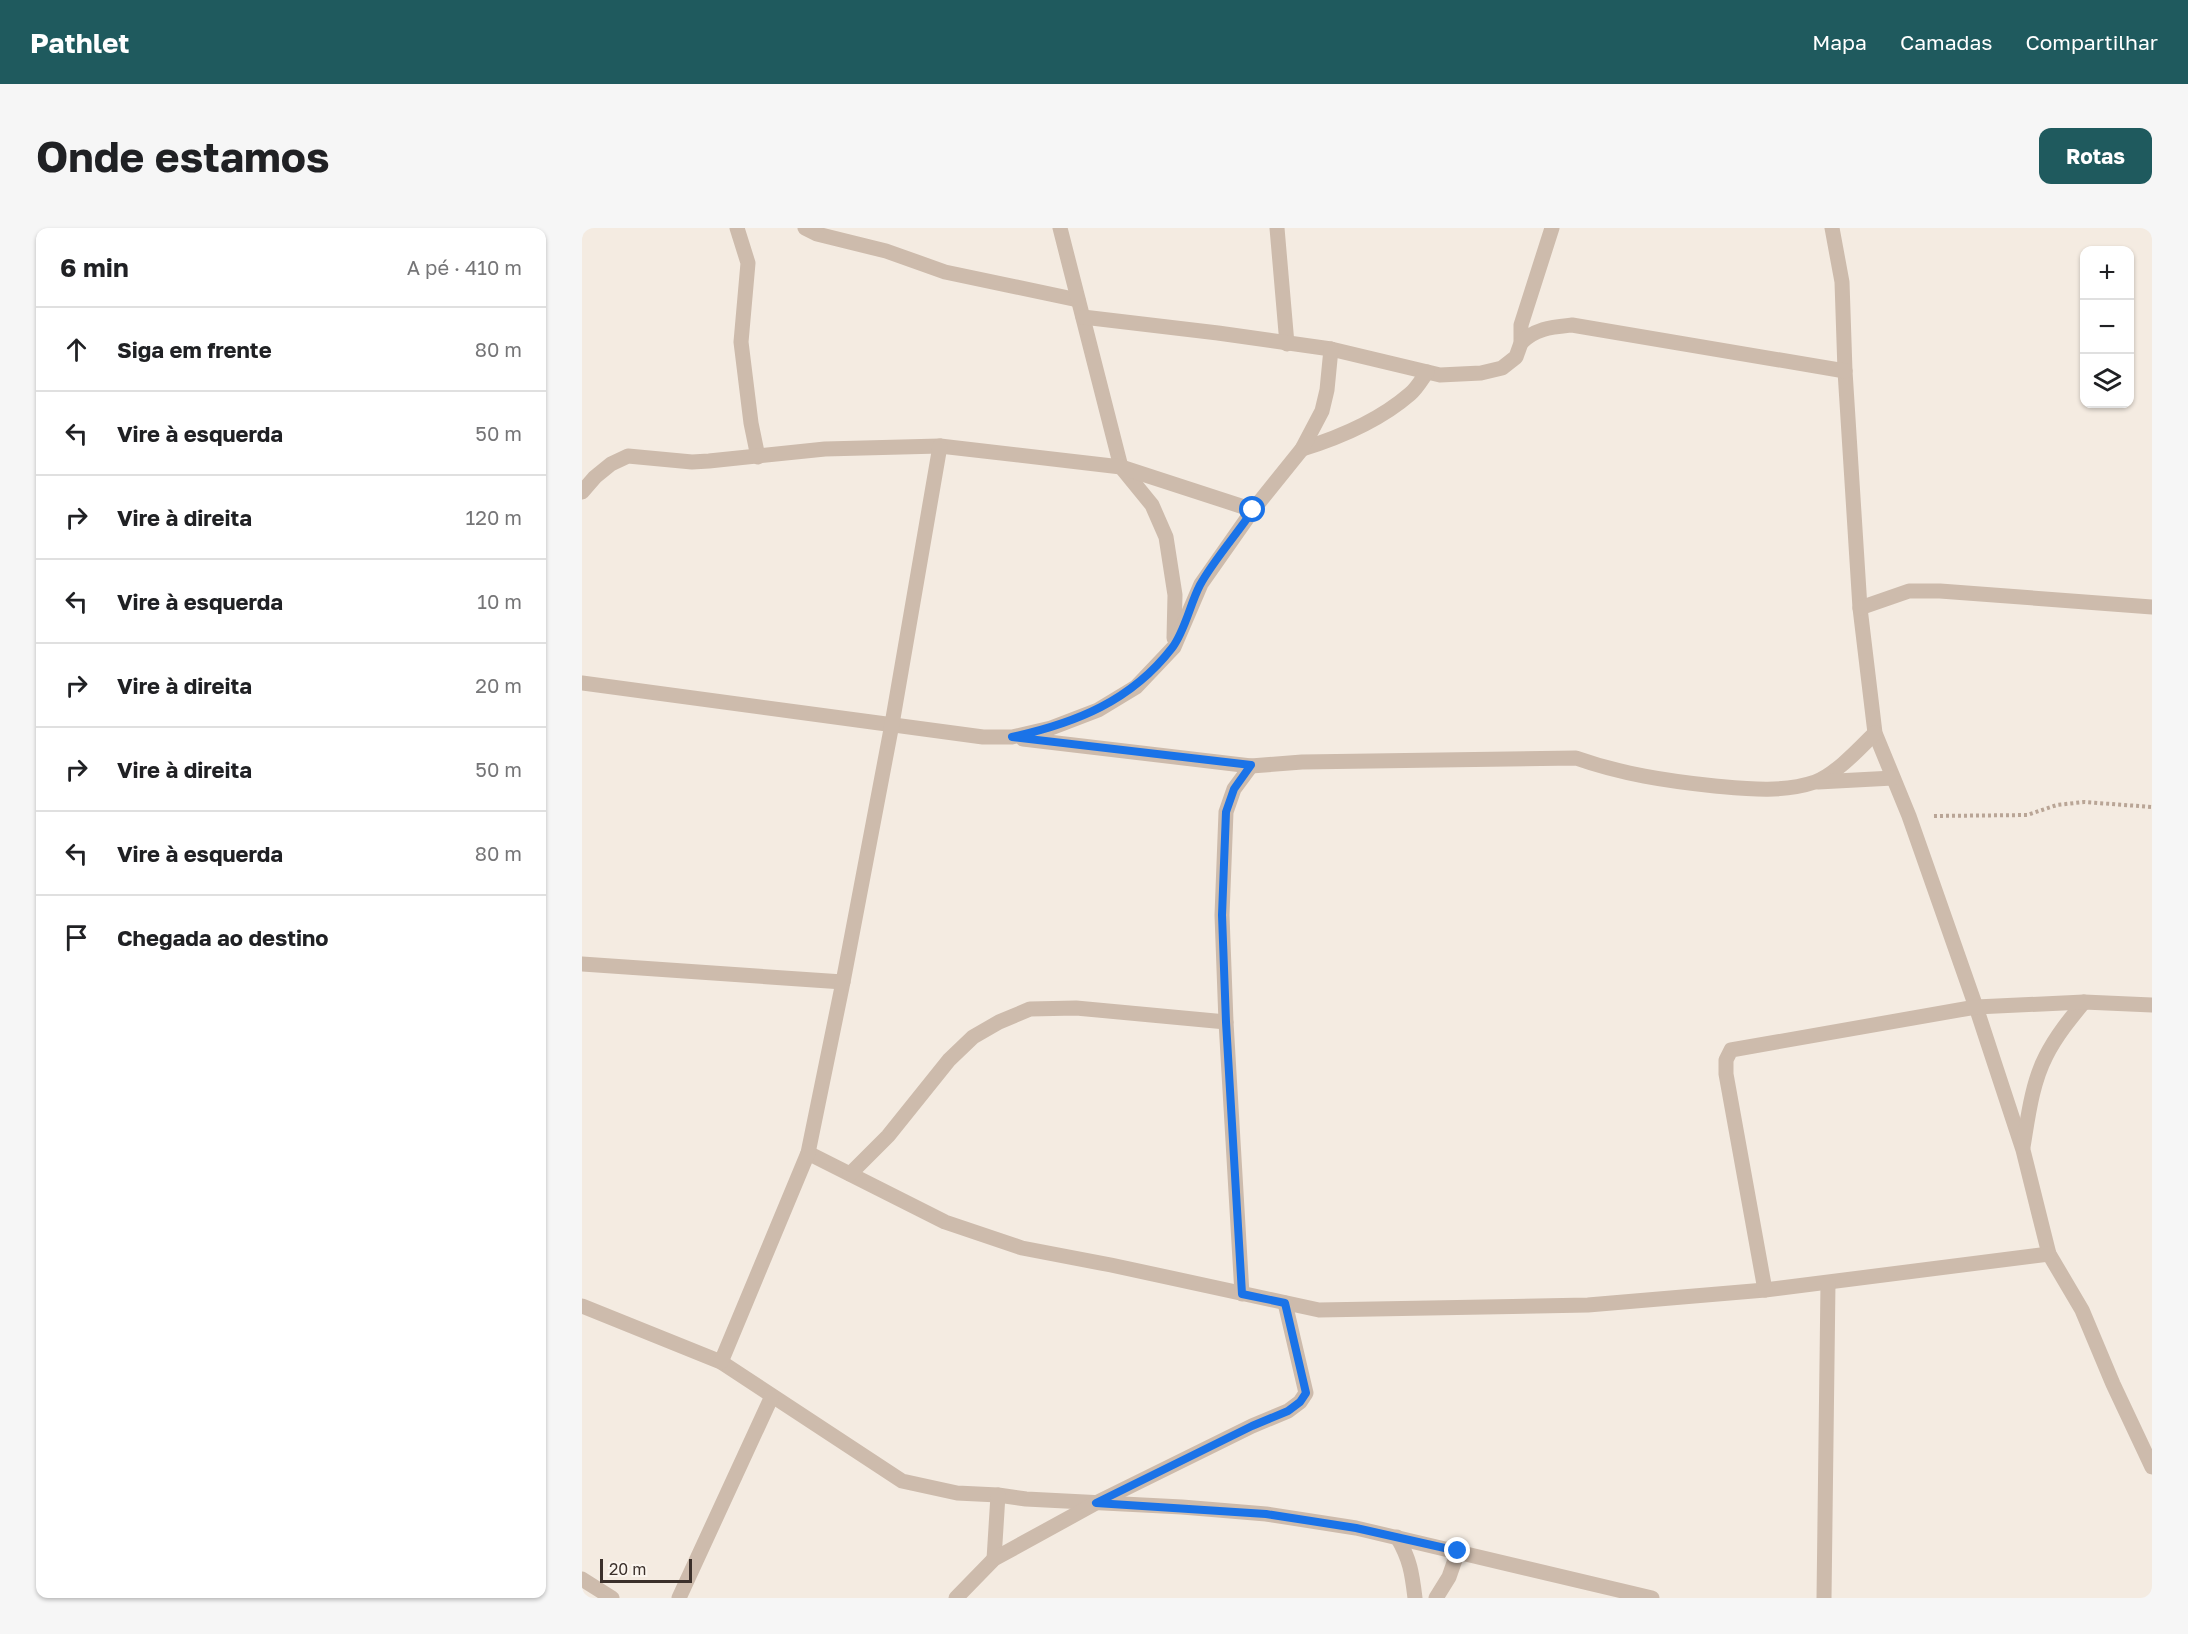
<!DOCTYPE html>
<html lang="pt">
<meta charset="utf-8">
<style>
:root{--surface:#fff;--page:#f6f6f6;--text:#202124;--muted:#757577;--line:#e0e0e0;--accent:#1f5a5e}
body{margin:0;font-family:"Golos Text",sans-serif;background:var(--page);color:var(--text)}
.controls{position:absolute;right:18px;top:18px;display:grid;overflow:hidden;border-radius:12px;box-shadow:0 2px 4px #0004}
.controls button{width:54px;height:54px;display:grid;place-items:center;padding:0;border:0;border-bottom:2px solid var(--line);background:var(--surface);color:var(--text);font:30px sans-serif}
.scale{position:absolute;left:18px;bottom:15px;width:92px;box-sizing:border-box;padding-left:6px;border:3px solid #3b302b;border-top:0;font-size:16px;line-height:21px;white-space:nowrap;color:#3b302b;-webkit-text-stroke:4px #fbf5ee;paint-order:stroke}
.stop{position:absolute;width:18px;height:18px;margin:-14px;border:4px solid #1a73e8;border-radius:50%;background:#fff}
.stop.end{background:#1a73e8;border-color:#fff;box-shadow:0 2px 6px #0008}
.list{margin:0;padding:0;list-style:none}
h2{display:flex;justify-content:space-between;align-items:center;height:78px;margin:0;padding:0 24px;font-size:26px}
h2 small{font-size:20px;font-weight:400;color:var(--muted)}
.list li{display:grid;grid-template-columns:39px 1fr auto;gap:18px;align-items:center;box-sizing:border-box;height:84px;padding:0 24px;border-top:2px solid var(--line)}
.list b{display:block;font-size:22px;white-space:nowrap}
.list em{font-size:20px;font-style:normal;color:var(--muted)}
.icon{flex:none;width:33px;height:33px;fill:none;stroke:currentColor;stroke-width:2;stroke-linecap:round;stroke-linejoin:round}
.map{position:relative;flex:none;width:1570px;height:1370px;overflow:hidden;border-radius:12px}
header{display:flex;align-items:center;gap:36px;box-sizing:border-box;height:84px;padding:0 30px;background:var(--accent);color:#fff}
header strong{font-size:28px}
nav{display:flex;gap:33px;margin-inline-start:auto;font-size:21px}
.intro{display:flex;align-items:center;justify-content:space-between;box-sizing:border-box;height:144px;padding:0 36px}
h1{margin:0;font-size:42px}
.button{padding:15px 27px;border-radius:12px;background:var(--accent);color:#fff;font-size:21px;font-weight:700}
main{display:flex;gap:36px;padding:0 36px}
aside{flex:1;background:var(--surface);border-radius:12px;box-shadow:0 2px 4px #0004}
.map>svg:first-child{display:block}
</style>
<header>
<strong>Pathlet</strong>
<nav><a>Mapa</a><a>Camadas</a><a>Compartilhar</a></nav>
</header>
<div class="intro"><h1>Onde estamos</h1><a class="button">Rotas</a></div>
<main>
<aside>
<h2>6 min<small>A pé · 410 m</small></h2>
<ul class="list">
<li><svg class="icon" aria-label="ahead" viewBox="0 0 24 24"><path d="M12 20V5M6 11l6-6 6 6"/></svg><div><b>Siga em frente</b></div><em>80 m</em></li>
<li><svg class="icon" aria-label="left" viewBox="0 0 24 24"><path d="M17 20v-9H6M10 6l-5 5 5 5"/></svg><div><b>Vire à esquerda</b></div><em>50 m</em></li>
<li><svg class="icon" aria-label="right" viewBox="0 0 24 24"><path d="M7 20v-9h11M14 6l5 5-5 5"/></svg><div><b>Vire à direita</b></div><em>120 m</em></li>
<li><svg class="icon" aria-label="left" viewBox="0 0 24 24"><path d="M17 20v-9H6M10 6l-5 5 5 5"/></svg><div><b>Vire à esquerda</b></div><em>10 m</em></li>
<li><svg class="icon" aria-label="right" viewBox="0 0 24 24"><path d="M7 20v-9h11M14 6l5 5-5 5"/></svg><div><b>Vire à direita</b></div><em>20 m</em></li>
<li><svg class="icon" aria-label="right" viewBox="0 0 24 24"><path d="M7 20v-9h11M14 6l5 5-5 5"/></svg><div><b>Vire à direita</b></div><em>50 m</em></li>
<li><svg class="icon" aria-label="left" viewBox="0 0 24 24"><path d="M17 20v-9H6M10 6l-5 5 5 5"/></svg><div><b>Vire à esquerda</b></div><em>80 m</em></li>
<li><svg class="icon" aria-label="arrive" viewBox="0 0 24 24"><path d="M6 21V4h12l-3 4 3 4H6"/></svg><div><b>Chegada ao destino</b></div></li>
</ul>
</aside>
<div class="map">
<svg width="1570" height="1370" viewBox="0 0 1570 1370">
<rect width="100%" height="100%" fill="#f4ebe1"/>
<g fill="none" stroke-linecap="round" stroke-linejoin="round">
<path stroke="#b9a596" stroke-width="4" stroke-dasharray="3 3" stroke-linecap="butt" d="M1352,588L1445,587L1475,577L1502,574L1570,579"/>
<g stroke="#cdbbac" stroke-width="15">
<path d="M155,0L166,35L159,114L169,195L176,229"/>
<path d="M223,0L235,6L304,23L363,44L496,72"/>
<path d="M478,0L539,239L570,277L584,309L593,367L592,410"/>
<path d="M695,0L705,116"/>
<path d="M1250,0L1260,54L1263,143L1278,380L1293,505L1327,588L1394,779L1441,922L1467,1026L1500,1082L1531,1156L1570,1239"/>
<path d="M501,89L636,105L749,121L858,147L899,145L920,140L934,129L939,115V97L970,0"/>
<path d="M939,115C953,100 971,99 990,97L1263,143"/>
<path d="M720,221C759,209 797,193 828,166C835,160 840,151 845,144"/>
<path d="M0,264L13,249L29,236L46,228L110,234L127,233L243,221L358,218L539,239L671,282"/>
<path d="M1278,380L1327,363H1358L1570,379"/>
<path d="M0,455L401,509H430L469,500L516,482L554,459L592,419L619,356L671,282L720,221L740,183L745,162L749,121"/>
<path d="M441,511L669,538L720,534L994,530C1039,546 1085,553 1133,558C1166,561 1200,565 1233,554C1253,547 1278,520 1293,505"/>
<path d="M1236,554L1311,550"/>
<path d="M0,736L261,754"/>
<path d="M1441,919C1446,889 1450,855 1464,828C1474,808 1488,791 1502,774"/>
<path d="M226,925L363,994L440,1020L529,1037L737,1082L1006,1077L1183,1062L1467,1026"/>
<path d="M268,946L306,908L367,832L391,809L417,794L448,781L494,780L644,794"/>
<path d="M1183,1062L1144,846V832L1149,822L1394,779L1502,774L1570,777"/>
<path d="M660,1066L644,794L640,687L644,584L652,561L669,538"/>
<path d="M0,1078L139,1134L320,1253L375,1265L416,1267L444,1271L600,1279L684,1286L774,1300L1070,1370"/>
<path d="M139,1134L226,925L261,754L310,496L358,218"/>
<path d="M815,1309C828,1331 830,1345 833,1370"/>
<path d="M412,1331L416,1267"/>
<path d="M0,1351L30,1370"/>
<path d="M97,1370L190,1168"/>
<path d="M374,1370L412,1331L514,1275L670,1198L706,1183L718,1174L724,1165L703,1075"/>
<path d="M854,1370L867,1349L876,1323"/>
<path d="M1242,1370L1246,1055"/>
</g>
</g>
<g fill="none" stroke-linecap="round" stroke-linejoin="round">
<path stroke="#1a73e8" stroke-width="8" d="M671,282C655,306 631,333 618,357C608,376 603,403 590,420C549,473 494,495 430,509L669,537L652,561L644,584L640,687L644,794L660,1066L703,1075L724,1165L718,1174L706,1183L670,1198L514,1275L684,1286L774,1300L876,1323"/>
</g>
</svg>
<div class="controls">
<button>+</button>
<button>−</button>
<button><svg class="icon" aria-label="layers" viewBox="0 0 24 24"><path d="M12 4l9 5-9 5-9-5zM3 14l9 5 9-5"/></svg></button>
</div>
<div class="scale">20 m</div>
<div class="stop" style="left:671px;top:282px"></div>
<div class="stop end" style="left:876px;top:1323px"></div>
</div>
</main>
